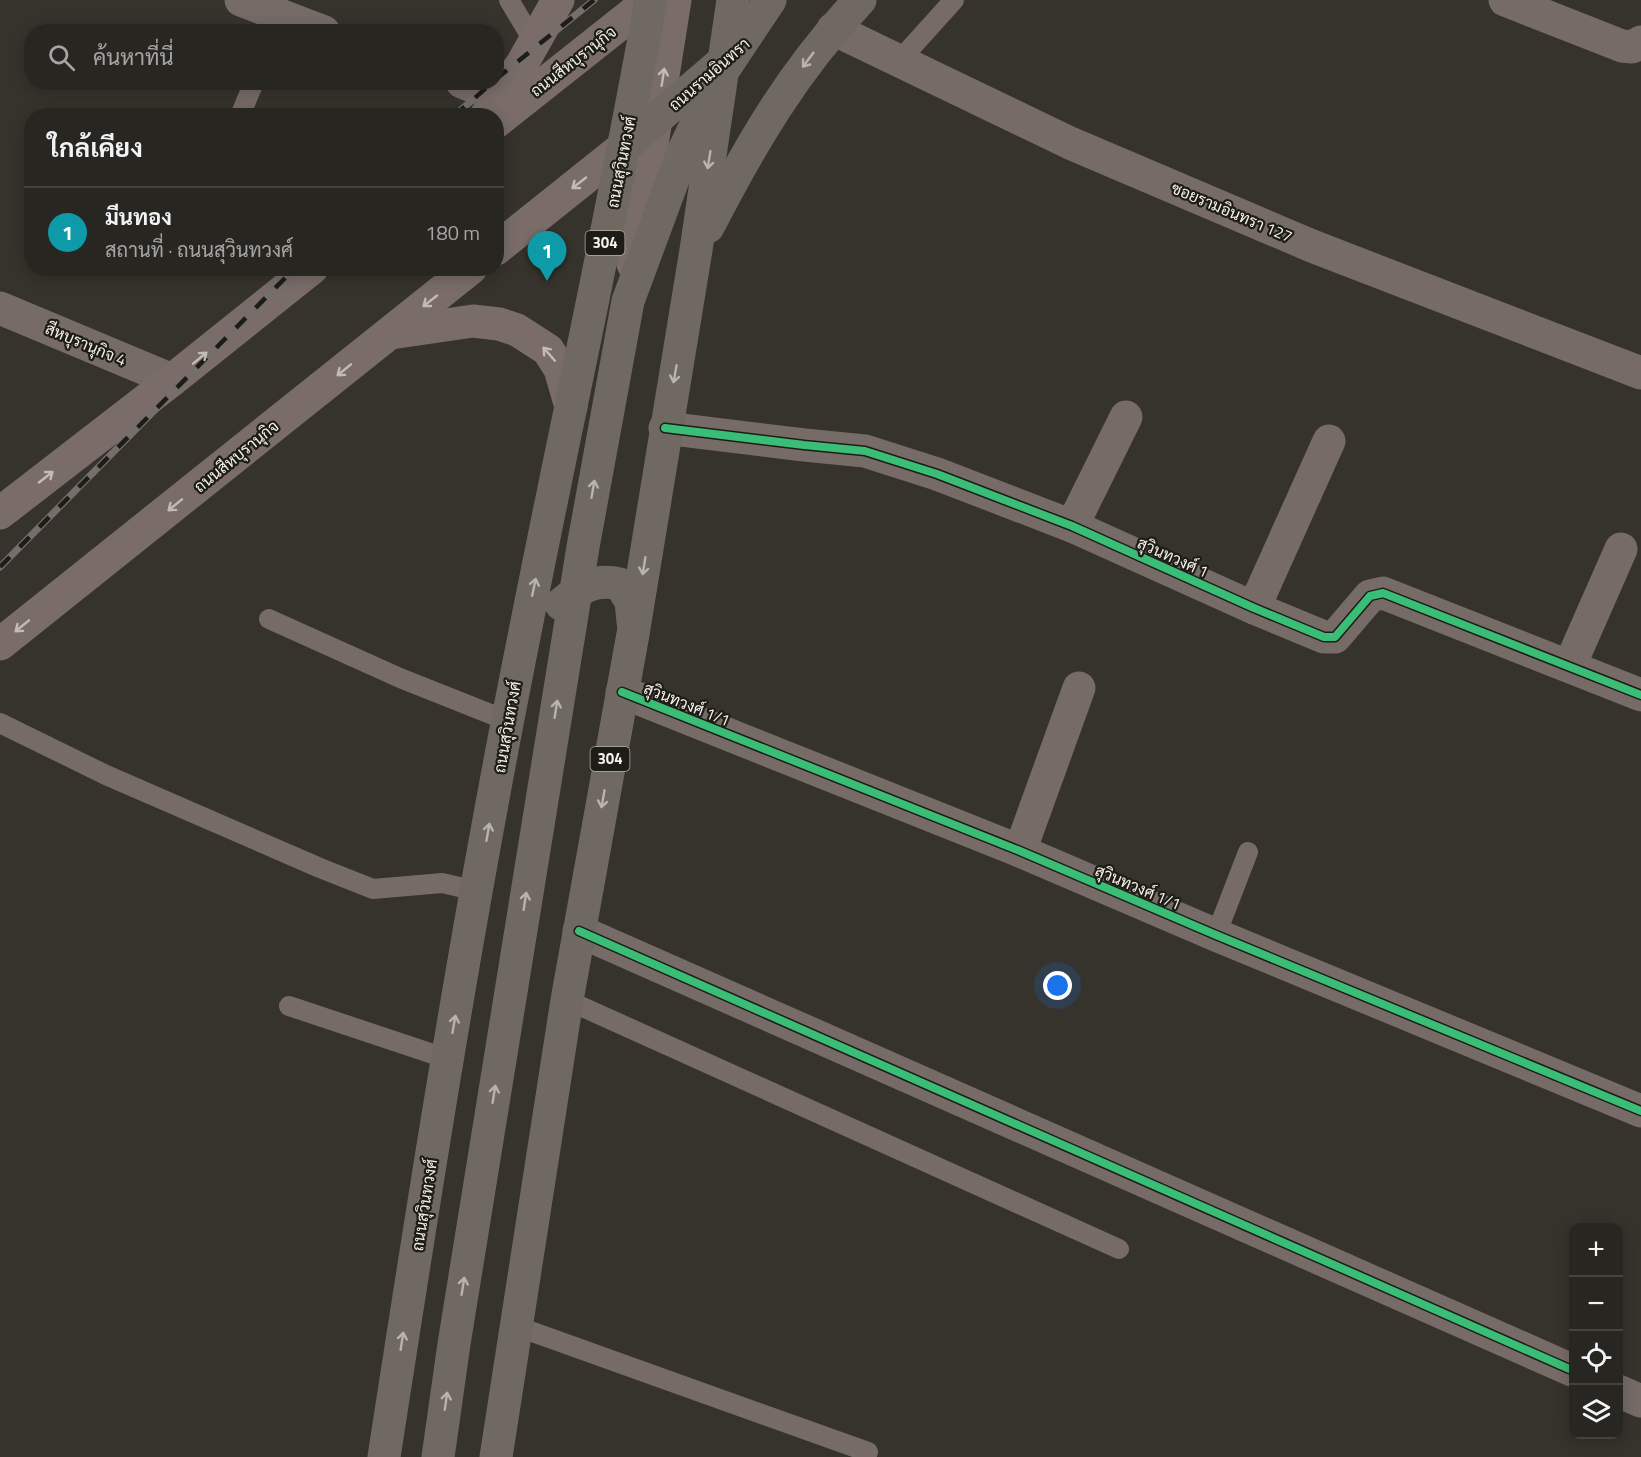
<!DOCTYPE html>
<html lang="th">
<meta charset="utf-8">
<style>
:root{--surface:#282620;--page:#302e29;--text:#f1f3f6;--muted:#a5a5a5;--line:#44433e;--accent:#b45309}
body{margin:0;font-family:"Titillium Web",Sarabun,sans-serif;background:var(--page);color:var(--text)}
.controls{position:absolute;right:18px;bottom:18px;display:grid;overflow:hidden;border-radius:12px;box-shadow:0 3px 15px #0003}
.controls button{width:54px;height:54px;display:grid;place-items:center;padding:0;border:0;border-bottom:2px solid var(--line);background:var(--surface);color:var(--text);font:30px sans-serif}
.you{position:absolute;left:1058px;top:986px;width:21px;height:21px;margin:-15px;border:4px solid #fff;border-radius:50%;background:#1a73e8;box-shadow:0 0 0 9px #1a73e833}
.badge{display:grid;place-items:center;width:39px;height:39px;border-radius:50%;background:var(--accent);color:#fff;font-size:20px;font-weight:700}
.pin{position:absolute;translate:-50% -50px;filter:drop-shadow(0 2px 3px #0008)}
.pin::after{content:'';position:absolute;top:32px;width:21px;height:18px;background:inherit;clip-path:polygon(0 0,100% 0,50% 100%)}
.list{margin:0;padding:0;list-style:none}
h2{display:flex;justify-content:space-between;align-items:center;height:78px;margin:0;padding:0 24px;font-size:26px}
h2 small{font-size:20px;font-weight:400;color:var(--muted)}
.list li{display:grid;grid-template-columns:39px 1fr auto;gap:18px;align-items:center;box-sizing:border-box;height:90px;padding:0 24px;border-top:2px solid var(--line)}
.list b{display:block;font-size:22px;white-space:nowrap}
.list p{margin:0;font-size:20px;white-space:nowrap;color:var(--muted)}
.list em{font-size:20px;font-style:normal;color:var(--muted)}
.icon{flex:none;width:33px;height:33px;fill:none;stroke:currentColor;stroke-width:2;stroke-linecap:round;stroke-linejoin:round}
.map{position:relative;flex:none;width:1641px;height:1457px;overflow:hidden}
.search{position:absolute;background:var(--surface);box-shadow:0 3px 15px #0003;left:24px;top:24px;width:480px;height:66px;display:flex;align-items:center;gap:15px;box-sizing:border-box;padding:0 21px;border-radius:24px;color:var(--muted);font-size:22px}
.panel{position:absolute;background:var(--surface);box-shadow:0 3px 15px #0003;left:24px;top:108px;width:480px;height:168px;border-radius:24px}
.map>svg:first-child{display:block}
</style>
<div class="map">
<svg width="1641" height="1457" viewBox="0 0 1641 1457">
<rect width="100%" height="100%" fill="#35332b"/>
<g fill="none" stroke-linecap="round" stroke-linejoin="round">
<g stroke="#776b67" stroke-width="20">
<path d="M509,0L534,42"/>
<path d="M899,61L954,0"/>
<path d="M240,116L254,82"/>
<path d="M269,619L400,678L508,721"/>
<path d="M0,723L106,775L320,868L373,889L442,883L477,891"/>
<path d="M1216,935L1248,852"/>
<path d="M567,1000L1119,1249"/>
<path d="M289,1006L448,1059"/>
<path d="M516,1326L868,1452"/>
</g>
<g stroke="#776b67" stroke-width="33">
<path d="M241,0L324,32"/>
<path d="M1505,0L1622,46L1632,47L1641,42"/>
<path d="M833,29L1070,143L1312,246L1641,373"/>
<path d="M462,82L499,96"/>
<path d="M0,308L172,380"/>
<path d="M665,428L804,445L865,451L937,474L1072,526L1254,608L1324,637H1335L1370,596L1383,593L1641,695"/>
<path d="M1072,526L1126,417"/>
<path d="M1254,608L1329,441"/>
<path d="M1570,665L1621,549"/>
<path d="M622,692L1020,851L1216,935L1641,1111"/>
<path d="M1020,851L1079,688"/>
<path d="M579,931L1574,1371"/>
<path d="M1618,1391L1641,1401"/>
</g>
<g stroke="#7a6d69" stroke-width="33">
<path d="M486,116L522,64L558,0"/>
<path d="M496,122L650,0"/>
<path d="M496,249L625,146"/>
<path d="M633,264L675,0"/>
<path d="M391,333L473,321L499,324L517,330L548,350L560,369L571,407"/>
<path d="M0,513L172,380L312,268"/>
<path d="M0,644L471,268"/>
</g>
<g stroke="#6f6962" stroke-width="33">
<path d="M625,146L719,65"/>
<path d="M708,227C752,142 793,71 860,0"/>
<path d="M561,604C580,588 594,578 620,584L631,601L633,622"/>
<path d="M384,1457C426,1185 469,912 523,642C565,428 613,215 651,0"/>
<path d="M438,1457L454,1344L583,547L628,301L684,150L720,75L770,0"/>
<path d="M496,1457L567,1000L633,634L696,250L733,0"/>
</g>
<g stroke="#766e6b" stroke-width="7">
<g id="rail">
<path d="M496,79L594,0"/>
<path d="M454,116L493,82"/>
<path d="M0,567L295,268"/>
</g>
</g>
<use href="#rail" stroke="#1e1c16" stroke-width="4.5" stroke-dasharray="14" stroke-linecap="butt"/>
<g stroke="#1e1c16" stroke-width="11">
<g id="cycleway">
<path d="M665,428L804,445L865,451L937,474L1072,526L1254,608L1324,637H1335L1370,596L1383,593L1641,695"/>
<path d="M622,692L1020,851L1216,935L1641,1111"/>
<path d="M579,931L1574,1371"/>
</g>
</g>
<use href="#cycleway" stroke="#3abd76" stroke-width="8"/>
</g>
<defs><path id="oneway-shaft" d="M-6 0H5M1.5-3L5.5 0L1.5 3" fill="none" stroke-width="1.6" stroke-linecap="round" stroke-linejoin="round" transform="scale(1.5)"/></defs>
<g stroke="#b8b4ac">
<use href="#oneway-shaft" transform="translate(808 60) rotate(127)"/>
<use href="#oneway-shaft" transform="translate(709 160) rotate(99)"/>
<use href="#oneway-shaft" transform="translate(675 374) rotate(100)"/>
<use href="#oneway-shaft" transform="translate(593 489) rotate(-80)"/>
<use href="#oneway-shaft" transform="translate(644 566) rotate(99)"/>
<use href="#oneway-shaft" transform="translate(534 587) rotate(-78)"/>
<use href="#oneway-shaft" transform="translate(556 709) rotate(-81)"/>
<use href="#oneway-shaft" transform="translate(603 799) rotate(100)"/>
<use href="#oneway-shaft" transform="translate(488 832) rotate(-80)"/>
<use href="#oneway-shaft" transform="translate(525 901) rotate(-81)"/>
<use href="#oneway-shaft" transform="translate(454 1024) rotate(-80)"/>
<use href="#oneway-shaft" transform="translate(494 1094) rotate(-81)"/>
<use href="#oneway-shaft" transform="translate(463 1286) rotate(-81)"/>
<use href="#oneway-shaft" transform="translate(402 1341) rotate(-81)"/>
<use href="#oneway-shaft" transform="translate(446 1401) rotate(-82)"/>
</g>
<g stroke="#c3bcb5">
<use href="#oneway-shaft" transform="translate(663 77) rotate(-81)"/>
<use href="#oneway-shaft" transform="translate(579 183) rotate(142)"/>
<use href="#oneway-shaft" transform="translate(430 301) rotate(142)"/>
<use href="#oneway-shaft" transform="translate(549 354) rotate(-131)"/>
<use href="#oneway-shaft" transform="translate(200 358) rotate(-39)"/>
<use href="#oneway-shaft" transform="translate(344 370) rotate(141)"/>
<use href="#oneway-shaft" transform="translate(46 477) rotate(-38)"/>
<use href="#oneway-shaft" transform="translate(175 505) rotate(141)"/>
<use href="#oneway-shaft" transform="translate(22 626) rotate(141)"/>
</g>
<g text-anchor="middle" stroke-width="4.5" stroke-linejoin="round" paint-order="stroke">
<g fill="#1e1c16" stroke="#b4b1a9" stroke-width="1.5">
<rect x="585.5" y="231" width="39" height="24" rx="4.5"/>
<rect x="590.5" y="747" width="39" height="24" rx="4.5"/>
</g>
<g font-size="15" font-weight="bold" fill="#f4f1e8">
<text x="605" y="248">304</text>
<text x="610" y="764">304</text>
</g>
<g font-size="16" fill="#f4f1e8" stroke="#1e1c16">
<text transform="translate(573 61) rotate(-38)" y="6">ถนนสีหบุรานุกิจ</text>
<text transform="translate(709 74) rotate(-41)" y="6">ถนนรามอินทรา</text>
<text transform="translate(621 162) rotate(-79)" y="6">ถนนสุวินทวงศ์</text>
<text transform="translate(1232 212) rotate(23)" y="6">ซอยรามอินทรา 127</text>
<text transform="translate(86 344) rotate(23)" y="6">สีหบุรานุกิจ 4</text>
<text transform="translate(236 456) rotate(-39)" y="6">ถนนสีหบุรานุกิจ</text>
<text transform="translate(1173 557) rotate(24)" y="6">สุวินทวงศ์ 1</text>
<text transform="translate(687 704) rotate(22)" y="6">สุวินทวงศ์ 1/1</text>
<text transform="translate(507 727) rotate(-80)" y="6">ถนนสุวินทวงศ์</text>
<text transform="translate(1138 887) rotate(23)" y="6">สุวินทวงศ์ 1/1</text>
<text transform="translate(424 1205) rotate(-81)" y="6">ถนนสุวินทวงศ์</text>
</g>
</g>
</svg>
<div class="controls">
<button>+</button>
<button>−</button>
<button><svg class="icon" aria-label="locate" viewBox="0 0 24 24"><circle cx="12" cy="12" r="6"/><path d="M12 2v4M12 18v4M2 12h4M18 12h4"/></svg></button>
<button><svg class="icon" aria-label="layers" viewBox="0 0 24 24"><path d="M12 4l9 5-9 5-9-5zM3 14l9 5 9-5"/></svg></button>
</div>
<div class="you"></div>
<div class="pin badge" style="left:547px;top:281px;background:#0f9aa8">1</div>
<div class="search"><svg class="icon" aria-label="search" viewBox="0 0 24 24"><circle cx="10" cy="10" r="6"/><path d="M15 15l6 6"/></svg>ค้นหาที่นี่</div>
<section class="panel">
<h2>ใกล้เคียง<small></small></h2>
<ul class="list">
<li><span class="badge" style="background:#0f9aa8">1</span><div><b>มีนทอง</b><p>สถานที่ · ถนนสุวินทวงศ์</p></div><em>180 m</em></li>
</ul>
</section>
</div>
